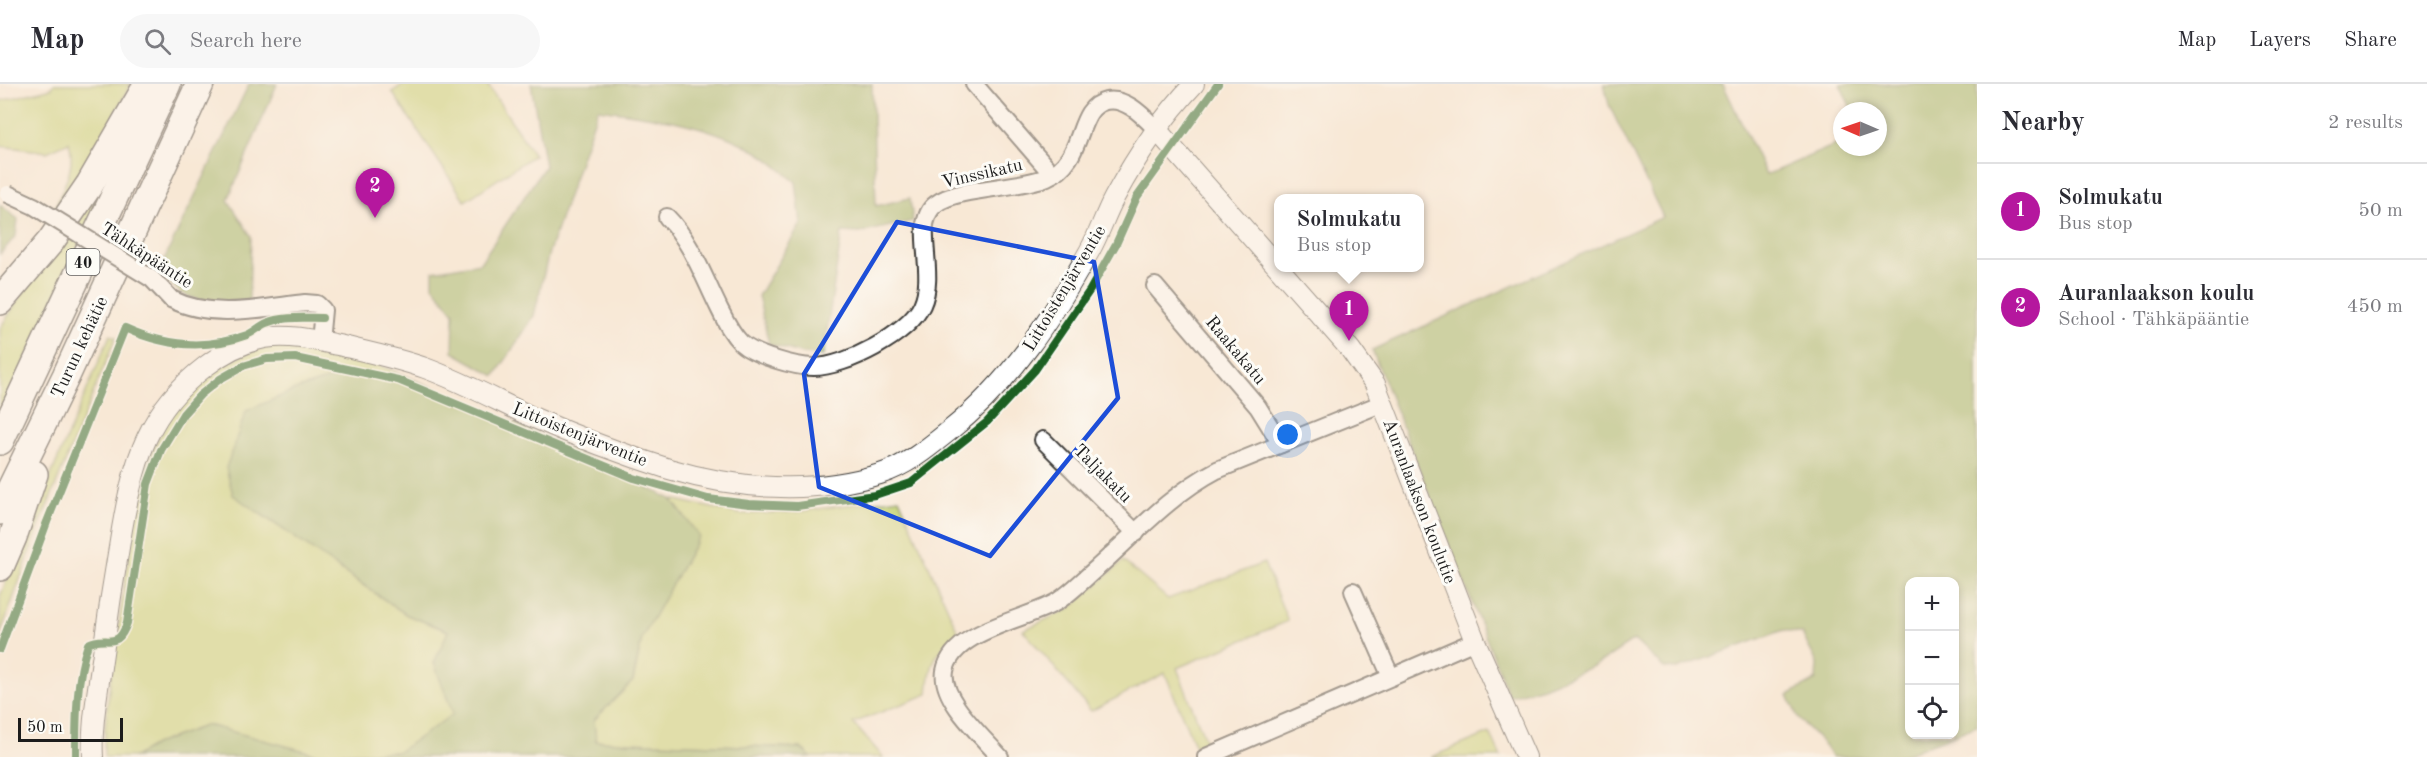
<!DOCTYPE html>
<meta charset="utf-8">
<style>
:root{--surface:#fff;--page:#f7f7f7;--text:#2b2b33;--muted:#7c7c81;--line:#e1e1e2;--accent:#b5179e}
body{margin:0;font-family:"Old Standard TT",serif;background:var(--page);color:var(--text)}
.controls{position:absolute;right:18px;bottom:18px;display:grid;overflow:hidden;border-radius:12px;box-shadow:0 3px 9px #0003}
.controls button{width:54px;height:54px;display:grid;place-items:center;padding:0;border:0;border-bottom:2px solid var(--line);background:var(--surface);color:var(--text);font:30px sans-serif}
.compass{position:absolute;left:1833px;top:18px;width:54px;height:54px;border-radius:50%;background:var(--surface);box-shadow:0 3px 9px #0003;rotate:272deg}
.scale{position:absolute;left:18px;bottom:15px;width:105px;box-sizing:border-box;padding-left:6px;border:3px solid #1c1c1c;border-top:0;font-size:16px;line-height:21px;white-space:nowrap;color:#1c1c1c;-webkit-text-stroke:4px #fdfcf7;paint-order:stroke}
.you{position:absolute;left:1288px;top:351px;width:21px;height:21px;margin:-15px;border:4px solid #fff;border-radius:50%;background:#1a73e8;box-shadow:0 0 0 9px #1a73e833}
.badge{display:grid;place-items:center;width:39px;height:39px;border-radius:50%;background:var(--accent);color:#fff;font-size:20px;font-weight:700}
.pin{position:absolute;translate:-50% -50px;filter:drop-shadow(0 2px 3px #0008)}
.pin::after{content:'';position:absolute;top:32px;width:21px;height:18px;background:inherit;clip-path:polygon(0 0,100% 0,50% 100%)}
.popup{position:absolute;left:1274px;top:110px;width:150px;height:78px;box-sizing:border-box;display:grid;place-content:center;border-radius:12px;background:var(--surface);filter:drop-shadow(0 2px 4px #0005);font-size:20px;white-space:nowrap;color:var(--muted)}
.popup b{font-size:22px;color:var(--text)}
.popup::after{content:'';position:absolute;left:50%;top:100%;margin-left:-12px;border:12px solid transparent;border-top-color:var(--surface)}
.list{margin:0;padding:0;list-style:none}
h2{display:flex;justify-content:space-between;align-items:center;height:78px;margin:0;padding:0 24px;font-size:26px}
h2 small{font-size:20px;font-weight:400;color:var(--muted)}
.list li{display:grid;grid-template-columns:39px 1fr auto;gap:18px;align-items:center;box-sizing:border-box;height:96px;padding:0 24px;border-top:2px solid var(--line)}
.list b{display:block;font-size:22px;white-space:nowrap}
.list p{margin:0;font-size:20px;white-space:nowrap;color:var(--muted)}
.list em{font-size:20px;font-style:normal;color:var(--muted)}
.icon{flex:none;width:33px;height:33px;fill:none;stroke:currentColor;stroke-width:2;stroke-linecap:round;stroke-linejoin:round}
.map{position:relative;flex:none;width:1977px;height:673px;overflow:hidden}
header{display:flex;align-items:center;gap:36px;box-sizing:border-box;height:84px;padding:0 30px;background:var(--surface);border-bottom:2px solid var(--line)}
header strong{font-size:28px}
nav{display:flex;gap:33px;margin-inline-start:auto;font-size:21px}
.search{width:420px;height:54px;background:var(--page);display:flex;align-items:center;gap:15px;box-sizing:border-box;padding:0 21px;border-radius:33px;color:var(--muted);font-size:22px}
main{display:flex}
aside{flex:1;background:var(--surface)}
.map>svg:first-child{display:block}
</style>
<header>
<strong>Map</strong>
<div class="search"><svg class="icon" aria-label="search" viewBox="0 0 24 24"><circle cx="10" cy="10" r="6"/><path d="M15 15l6 6"/></svg>Search here</div>
<nav><a>Map</a><a>Layers</a><a>Share</a></nav>
</header>
<main>
<div class="map">
<svg width="1977" height="673" viewBox="0 0 1977 673">
<rect width="100%" height="100%" fill="#fdfcf7"/>
<filter id="ink" filterUnits="userSpaceOnUse"><feTurbulence type="fractalNoise" baseFrequency=".0167" numOctaves="2"/><feDisplacementMap in="SourceGraphic" scale="12" xChannelSelector="R" yChannelSelector="G"/><feConvolveMatrix kernelMatrix="1 2 1 2 8 2 1 2 1" color-interpolation-filters="sRGB"/></filter>
<filter id="wash" filterUnits="userSpaceOnUse"><feTurbulence type="fractalNoise" baseFrequency=".008" numOctaves="4" result="noise"/><feDisplacementMap in="SourceGraphic" scale="24" xChannelSelector="R" yChannelSelector="G"/><feGaussianBlur stdDeviation="1.35" result="paint"/><feColorMatrix in="noise" values="0 0 0 0 0 0 0 0 0 0 0 0 0 0 0 0 0 1.4 0 .05"/><feComposite in="paint" operator="in"/></filter>
<g filter="url(#wash)">
<rect width="100%" height="100%" fill="#f8e8d5"/>
<g fill="#c5d375" stroke="#707848" stroke-width="1.5">
<path d="M54,0H131L63,130L55,123C65,99 76,84 69,58L47,68L0,62V17L52,4Z"/>
<path d="M404,0H487L534,71L465,117L392,8Z"/>
<path d="M135,38L0,333V244Z"/>
<path d="M110,251L116,253L40,440L0,551V512Z"/>
<path d="M282,260L313,265L321,270L344,276L360,273L403,291L338,292L336,483L407,531L449,547L435,579L454,630L399,668L316,670L207,641L158,659L134,673H104C104,626 113,580 120,533C131,461 136,361 190,306C202,293 230,276 246,269C257,264 271,263 282,260Z"/>
<path d="M899,414L959,550C934,568 930,579 928,610L853,639L883,673H811L801,664L595,657L594,636L633,597L642,554L699,452L671,415L739,430L795,428Z"/>
<path d="M1123,477L1168,515L1264,479L1288,537L1177,584L1206,658L1195,663L1165,589L1091,627L1023,546L1069,525Z"/>
<path d="M1490,649L1501,673H1431Z"/>
</g>
<g fill="#9cb566" stroke="#5c6841" stroke-width="1.5" fill-rule="evenodd">
<path d="M249,0H277L228,116L251,152L249,218H205L182,210L158,188Z"/>
<path d="M531,0H872L876,122L910,114L913,137L860,149L842,148L823,272L803,270L769,260L758,212L801,140L796,98C784,89 772,77 759,69C712,40 652,32 598,25L549,168L534,232L495,292L453,268L454,229L433,202V187L480,179L545,82Z"/>
<path d="M1604,0H1723L1766,91L1842,58V63H1878V27H1852L1840,0H1977V642L1898,673H1831L1825,662L1798,634L1788,611L1816,596L1817,579L1802,550L1784,546L1677,585L1664,584L1634,556L1596,581L1543,603L1509,612L1372,266L1663,133L1609,21ZM1910,498H1954V650H1910Z"/>
<path d="M0,121L18,135L16,152L0,170Z"/>
<path d="M403,291L531,346L671,415L699,452L642,554L633,597L594,636L596,657L801,664L811,673H134L158,659L207,641L316,670L398,668L453,630L434,579L448,547L407,531L233,411L226,384L246,327L295,306L338,292Z"/>
</g>
</g>
<g filter="url(#ink)">
<g fill="none" stroke-linecap="round" stroke-linejoin="round">
<g stroke="#3d3b38" stroke-width="20">
<g id="minor">
<path d="M974,0L1052,90"/>
<path d="M667,133C691,157 704,194 719,224C725,236 731,249 741,259C754,271 795,283 814,283C845,283 909,250 922,221C933,197 923,166 925,140C927,132 929,125 936,120C958,103 1018,105 1047,93C1087,76 1074,24 1106,17C1126,13 1143,32 1156,45"/>
<path d="M1155,202L1258,323L1281,360"/>
<path d="M171,215C212,236 262,224 305,219L317,220L323,226L320,258"/>
<path d="M1043,356L1136,449"/>
<path d="M1353,507L1391,593"/>
<path d="M1000,673C982,652 940,615 945,587C953,545 1028,536 1058,517C1072,508 1084,495 1097,484C1135,450 1171,410 1217,386L1383,319"/>
<path d="M1206,673L1475,557"/>
</g>
</g>
<g stroke="#3d3b38" stroke-width="22">
<g id="tertiary">
<path d="M1156,45L1350,265L1375,300L1475,557L1526,673"/>
<path d="M93,673C91,643 97,613 101,583C107,537 114,491 122,445C134,376 148,326 206,282C223,269 243,258 265,254C289,250 314,256 338,261C367,268 397,274 425,284C461,297 496,316 530,332C575,352 622,370 669,385C736,405 812,411 880,390C906,382 928,364 949,347C1011,298 1052,234 1090,166C1099,150 1105,131 1114,114C1136,73 1162,34 1194,0"/>
</g>
</g>
<g stroke="#3d3b38" stroke-width="30">
<g id="trunk">
<path d="M0,217L51,157L90,100L148,0"/>
<path d="M0,357L167,0"/>
<path d="M0,427L66,292L200,0"/>
<path d="M0,483L13,453L34,390"/>
</g>
</g>
<use href="#minor" stroke="#fff" stroke-width="16"/>
<use href="#tertiary" stroke="#fff" stroke-width="20"/>
<use href="#trunk" stroke="#fff" stroke-width="27"/>
<g stroke="#3d3b38" stroke-width="20" stroke-linecap="butt">
<path id="minor-bridge" d="M8,110L34,122L152,195L171,215"/>
</g>
<use href="#minor-bridge" stroke="#fff" stroke-width="16"/>
<g stroke="#fdfcf7" stroke-width="11">
<g id="cycleway">
<path d="M0,565L47,438L125,244C164,262 206,266 247,251C254,248 260,242 267,239C283,232 305,234 322,234"/>
<path d="M76,673C76,637 76,594 88,560C107,550 117,568 127,539L148,400L161,366L183,330L200,311L220,295L243,282L267,275L295,274L398,296L634,394L708,415L749,420L797,422L875,411L911,399L987,338L1035,286L1090,206L1116,160L1137,113L1218,0"/>
</g>
</g>
<use href="#cycleway" stroke="#1b5e20" stroke-width="8"/>
</g>
</g>
<path d="M0 0H1977V673H0ZM897,138L1094,178L1118,314L990,472L819,403L804,290Z" fill="#f8e8d5" fill-opacity=".55" fill-rule="evenodd"/>
<path fill="none" stroke="#1d4ed8" stroke-width="4.5" stroke-linejoin="round" d="M897,138L1094,178L1118,314L990,472L819,403L804,290Z"/>
<g text-anchor="middle" stroke-width="6" stroke-linejoin="round" paint-order="stroke">
<rect fill="#fdfcf7" stroke="#605f5e" stroke-width="1.5" x="66.5" y="165" width="33" height="26" rx="4.5"/>
<g font-size="16" font-weight="bold" fill="#1c1c1c">
<text x="83" y="184">40</text>
</g>
<g font-size="18" fill="#1c1c1c" stroke="#fdfcf7">
<text transform="translate(982 89) rotate(-13)" y="6">Vinssikatu</text>
<text transform="translate(147 171) rotate(33)" y="6">Tähkäpääntie</text>
<text transform="translate(1064 204) rotate(-59)" y="6">Littoistenjärventie</text>
<text transform="translate(79 263) rotate(-65)" y="6">Turun kehätie</text>
<text transform="translate(1236 266) rotate(50)" y="6">Raakakatu</text>
<text transform="translate(580 350) rotate(22)" y="6">Littoistenjärventie</text>
<text transform="translate(1103 389) rotate(45)" y="6">Taljakatu</text>
<text transform="translate(1420 417) rotate(69)" y="6">Auranlaakson koulutie</text>
</g>
</g>
</svg>
<div class="controls">
<button>+</button>
<button>−</button>
<button><svg class="icon" aria-label="locate" viewBox="0 0 24 24"><circle cx="12" cy="12" r="6"/><path d="M12 2v4M12 18v4M2 12h4M18 12h4"/></svg></button>
</div>
<svg class="compass" viewBox="-18 -18 36 36"><path d="M0-13l5 13h-10z" fill="#e53935"/><path d="M0 13l5-13h-10z" fill="#7c7c81"/></svg>
<div class="scale">50 m</div>
<div class="you"></div>
<div class="pin badge" style="left:1349px;top:257px">1</div>
<div class="popup"><b>Solmukatu</b>Bus stop</div>
<div class="pin badge" style="left:375px;top:134px">2</div>
</div>
<aside>
<h2>Nearby<small>2 results</small></h2>
<ul class="list">
<li><span class="badge">1</span><div><b>Solmukatu</b><p>Bus stop</p></div><em>50 m</em></li>
<li><span class="badge">2</span><div><b>Auranlaakson koulu</b><p>School · Tähkäpääntie</p></div><em>450 m</em></li>
</ul>
</aside>
</main>
